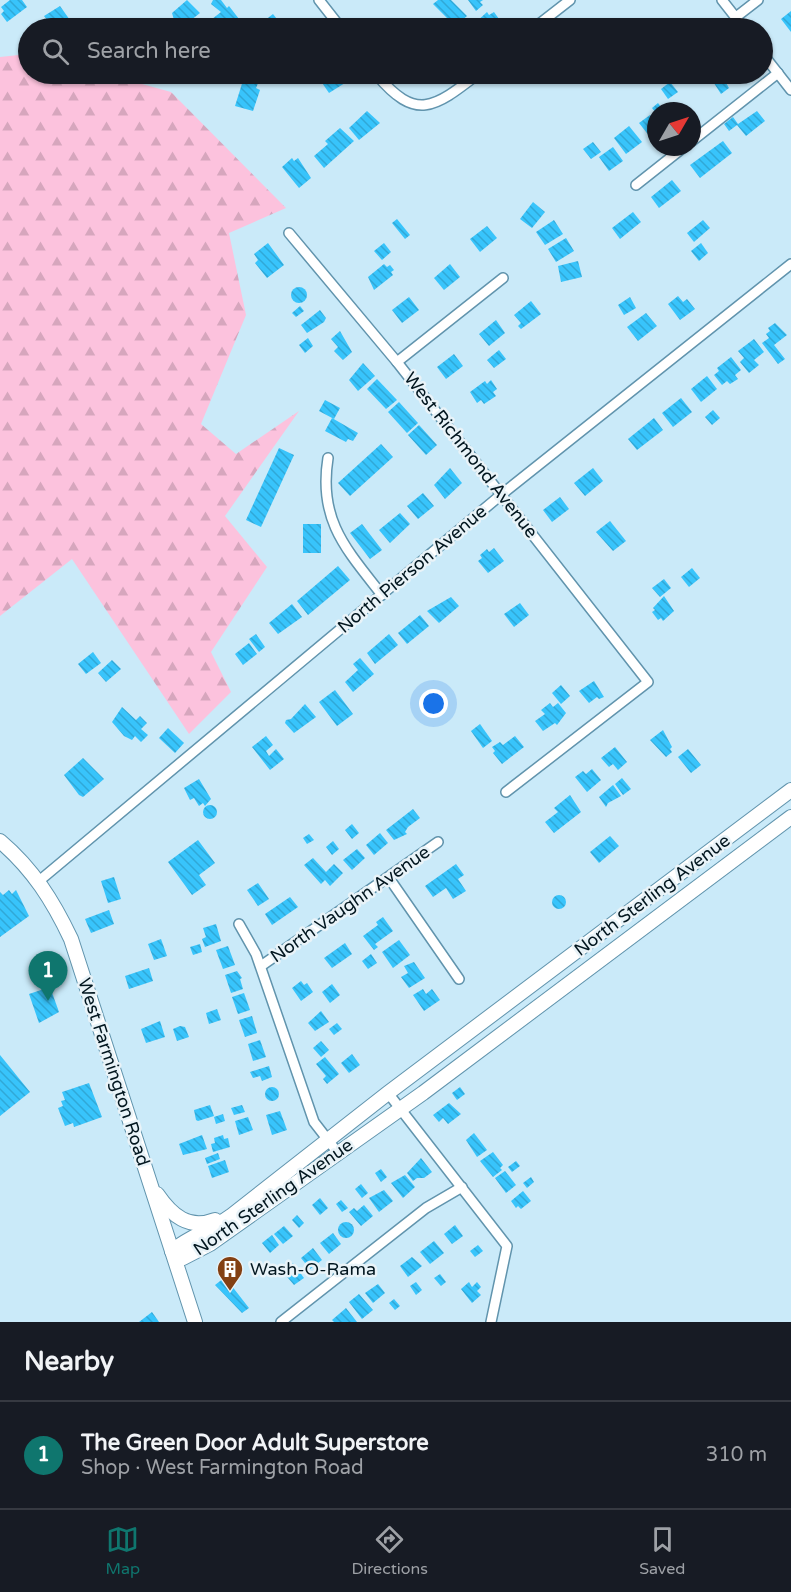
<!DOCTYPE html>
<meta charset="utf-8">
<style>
:root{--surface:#171b24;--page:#20242c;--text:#f1f3f6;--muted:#9ea1a6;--line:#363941;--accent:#0f766e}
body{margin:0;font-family:"Varela Round",sans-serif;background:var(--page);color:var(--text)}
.compass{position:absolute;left:647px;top:102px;width:54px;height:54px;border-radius:50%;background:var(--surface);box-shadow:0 2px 4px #0004;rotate:51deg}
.you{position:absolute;left:434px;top:704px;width:21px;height:21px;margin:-15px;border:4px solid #fff;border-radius:50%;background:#1a73e8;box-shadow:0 0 0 9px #1a73e833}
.badge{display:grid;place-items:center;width:39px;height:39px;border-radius:50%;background:var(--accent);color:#fff;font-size:20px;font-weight:700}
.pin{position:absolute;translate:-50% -50px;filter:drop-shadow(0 2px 3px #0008)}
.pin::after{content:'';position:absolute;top:32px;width:21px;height:18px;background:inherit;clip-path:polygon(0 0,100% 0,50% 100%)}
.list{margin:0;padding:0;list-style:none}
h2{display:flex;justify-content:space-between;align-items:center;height:78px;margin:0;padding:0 24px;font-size:26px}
h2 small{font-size:20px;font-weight:400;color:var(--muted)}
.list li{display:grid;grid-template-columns:39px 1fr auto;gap:18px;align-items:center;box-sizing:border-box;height:108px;padding:0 24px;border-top:2px solid var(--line)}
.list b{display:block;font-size:22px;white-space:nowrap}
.list p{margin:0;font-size:20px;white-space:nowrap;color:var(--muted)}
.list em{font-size:20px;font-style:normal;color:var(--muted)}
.icon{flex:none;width:33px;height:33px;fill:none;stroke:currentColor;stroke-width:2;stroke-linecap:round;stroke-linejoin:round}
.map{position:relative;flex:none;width:791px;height:1322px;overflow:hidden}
.search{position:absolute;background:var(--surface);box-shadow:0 2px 4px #0004;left:18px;right:18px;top:18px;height:66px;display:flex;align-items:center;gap:15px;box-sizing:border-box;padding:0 21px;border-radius:33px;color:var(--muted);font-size:22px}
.sheet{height:186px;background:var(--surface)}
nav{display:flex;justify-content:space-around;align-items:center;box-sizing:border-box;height:84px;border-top:2px solid var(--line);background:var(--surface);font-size:16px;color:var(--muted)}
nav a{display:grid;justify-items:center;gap:3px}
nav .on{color:var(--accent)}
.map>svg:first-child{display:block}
</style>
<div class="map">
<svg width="791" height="1322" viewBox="0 0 791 1322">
<defs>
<pattern id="forest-firs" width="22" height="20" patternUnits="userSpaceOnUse" patternTransform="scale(1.5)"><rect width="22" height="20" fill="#fcc2dd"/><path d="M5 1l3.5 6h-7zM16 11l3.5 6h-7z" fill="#d6a6bd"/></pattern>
<pattern id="building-back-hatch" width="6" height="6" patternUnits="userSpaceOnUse" patternTransform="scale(1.5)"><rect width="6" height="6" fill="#38c4fb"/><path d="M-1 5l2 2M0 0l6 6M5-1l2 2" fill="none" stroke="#30a8d7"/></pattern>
</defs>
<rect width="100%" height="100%" fill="#caeaf9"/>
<path fill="url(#forest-firs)" d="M28,54V74H106L171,92L286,208L229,233L246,315L201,424L236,454L299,411L225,516L267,567L211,652L231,692L189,734L72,559L0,616V57Z"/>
<g fill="url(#building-back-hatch)">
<path d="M10,0H22L27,7L7,22L1,14L4,11L1,7Z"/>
<path d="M187,0L200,13L181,28H162L165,27L162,23L167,19L170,23L174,20L172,13Z"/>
<path d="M213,0H221L227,8L229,6L239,19L226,28H212L207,23L221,12L211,4Z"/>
<path d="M438,0H451L467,16L460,22L457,19L452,23L433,4Z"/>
<path d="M468,0H483L480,2L483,5L476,11Z"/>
<path d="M60,6L72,23L68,26L70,28H54L44,16Z"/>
<path d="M791,11V32L781,19Z"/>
<path d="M487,12L489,15L494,12L499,19L495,22L498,26L494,28H475L471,23L474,21L475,23Z"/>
<path d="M273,14L283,27L256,28L260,24Z"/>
<path d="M245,74H262L256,88L260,90L253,111L235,106Z"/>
<path d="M322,74H338L345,83L329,93L318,77Z"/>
<path d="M657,74H673L663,81Z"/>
<path d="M702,74H721L729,88L721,94L712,80L709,82Z"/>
<path d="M670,82L678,92L668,99L661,89Z"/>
<path d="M658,103L664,111H656V113L652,108Z"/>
<path d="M367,111L380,123L359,140L349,128Z"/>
<path d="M757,111L765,121L746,136L737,125L729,131L724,124L733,117L738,124Z"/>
<path d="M650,115L656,122V133L650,137L639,123Z"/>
<path d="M629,126L642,142L626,154L614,138Z"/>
<path d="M340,128L354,141L324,168L314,156L328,144L325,141Z"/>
<path d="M723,141L732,153L700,178L690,165Z"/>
<path d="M593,142L601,152L591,159L583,149Z"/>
<path d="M613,147L623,161L609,171L599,157Z"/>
<path d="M292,158L294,161L298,158L311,178L299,188L282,167Z"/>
<path d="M672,180L681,191L659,208L651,197Z"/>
<path d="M533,202L545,212L532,228L520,219Z"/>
<path d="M633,212L641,222L620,239L612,228Z"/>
<path d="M397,219L410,235L405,239L392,223Z"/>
<path d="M554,220L563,234L545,245L536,232Z"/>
<path d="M703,220L710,228L694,242L687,233Z"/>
<path d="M487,226L497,238L480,252L470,239Z"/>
<path d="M566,238L574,251L556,262L548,249Z"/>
<path d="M268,243L284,265L267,278L255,263L258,260L254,254Z"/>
<path d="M384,243L391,252L382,260L374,251Z"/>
<path d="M701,243L708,253L699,261L691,251Z"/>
<path d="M578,261L582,277L561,282L558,266Z"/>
<path d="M384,264L387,267L390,265L394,270L391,272L393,275L374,290L368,277Z"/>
<path d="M450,264L460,277L444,290L434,278Z"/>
<circle cx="299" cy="295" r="8"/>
<path d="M678,296L683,302L687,299L695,309L680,320L668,304Z"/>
<path d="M409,297L419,310L402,323L392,310Z"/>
<path d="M630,297L636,308L624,315L618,305Z"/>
<path d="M531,301L541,314L521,329L518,326L521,323L514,315Z"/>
<path d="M300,306L304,311L296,317L292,313Z"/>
<path d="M320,310L326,318L324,322L307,333L301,325Z"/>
<path d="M646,313L657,326L638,341L627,327Z"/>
<path d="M496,320L505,333L489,346L479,334Z"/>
<path d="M775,323L787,335L774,345L785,359L778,364L762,343L769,338L766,334L770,331L768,328Z"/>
<path d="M340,331L352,352L343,360L334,351L338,347L331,339Z"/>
<path d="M308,338L313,346L305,353L299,345Z"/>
<path d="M754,339L764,352L754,360L759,365L749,373L740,362L744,358L738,351Z"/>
<path d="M499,350L506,359L494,368L487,360Z"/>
<path d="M454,354L463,366L446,379L437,367Z"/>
<path d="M731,357L741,370L735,375L738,379L730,384L727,381L722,385L714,375L719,371L717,368Z"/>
<path d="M363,363L375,376L358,391L349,380Z"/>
<path d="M707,376L717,389L701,402L691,389Z"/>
<path d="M377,379L397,400L386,409L367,389Z"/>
<path d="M491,380L497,389L493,392L496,396L484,404L481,400L477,403L470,392L485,381L487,384Z"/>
<path d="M681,398L692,412L673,427L662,413Z"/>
<path d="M325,400L340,408L334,419L319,411Z"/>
<path d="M399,402L418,423L407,433L388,412Z"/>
<path d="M713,410L720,418L712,425L705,417Z"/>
<path d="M332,418L358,433L353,441L348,439L346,442L325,431Z"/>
<path d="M654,418L663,430L637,450L628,439Z"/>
<path d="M419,425L437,445L426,455L408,435Z"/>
<path d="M381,444L393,457L350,496L338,483Z"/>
<path d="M279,448L294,455L261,527L246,520Z"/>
<path d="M450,468L462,483L445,499L434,485Z"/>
<path d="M593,468L603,481L585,496L574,483Z"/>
<path d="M423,493L434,506L418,519L407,506Z"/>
<path d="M560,497L569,509L552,522L543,510Z"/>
<path d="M400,513L410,524L390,543L379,530Z"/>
<path d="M610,521L626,541L613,551L596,532Z"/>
<rect x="303" y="524" width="18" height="29"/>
<path d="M362,524L382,550L370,559L350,533Z"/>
<path d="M494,548L504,561L488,573L478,561L482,558L480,555L487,549L489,552Z"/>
<path d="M338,566L350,580L308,615L297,601Z"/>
<path d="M692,568L700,578L689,587L681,577Z"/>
<path d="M664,579L671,588L660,597L652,588Z"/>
<path d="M664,596L674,611L663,621L661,618L658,620L652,612L655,610L653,608Z"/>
<path d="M451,597L459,606L439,623L427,611Z"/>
<path d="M520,603L529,615L514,627L504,614Z"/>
<path d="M292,604L302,617L278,634L269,623Z"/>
<path d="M420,615L429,626L407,644L398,633Z"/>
<path d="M256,634L265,647L259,652L249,639Z"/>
<path d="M389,634L398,645L375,664L367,653Z"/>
<path d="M249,643L257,654L243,665L235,654Z"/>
<path d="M93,652L101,663L86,674L78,664Z"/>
<path d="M360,658L374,674L353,692L345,682L358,670L353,664Z"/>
<path d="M112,660L121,669L106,682L98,673Z"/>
<path d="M594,681L604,697L599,699L597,697L589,703L579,691Z"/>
<path d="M561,685L570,696L561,704L552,693Z"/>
<path d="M335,690L353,714L337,726L319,702Z"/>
<path d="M550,703L553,707L558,703L566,713L557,725L555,723L543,731L535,721L545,714L541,710Z"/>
<path d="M305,704L316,717L294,733L285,723L286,720L291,719Z"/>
<path d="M122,707L136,720L140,716L147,723L141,729L148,735L141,742L135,736L132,740L124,736L112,722Z"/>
<path d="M480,724L492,741L483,748L471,731Z"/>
<path d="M168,728L184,743L175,753L159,738Z"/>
<path d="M663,730L672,747L670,749L672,752L666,757L650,740Z"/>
<path d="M266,736L273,745L266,751L269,756L276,749L284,759L270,770L252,747Z"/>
<path d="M515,736L524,747L502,764L493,753L495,751L492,747L500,742L503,745Z"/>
<path d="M615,747L627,762L618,770L613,764L609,767L601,758Z"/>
<path d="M688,749L701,765L691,773L678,757Z"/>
<path d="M83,758L104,779L83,797L79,795L64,775Z"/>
<path d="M592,769L601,780L587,792L575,777L583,771L586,774Z"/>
<path d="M622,778L631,789L623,795L615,784Z"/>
<path d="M199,779L211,799L205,806L203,803L199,806L194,798L190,800L184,788Z"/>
<path d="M613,785L621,796L608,803L606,807L599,797Z"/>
<path d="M570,795L581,812L554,833L545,822L558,812L554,808Z"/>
<circle cx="210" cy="812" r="7"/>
<path d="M413,809L420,818L408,827L405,832L407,834L394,840L386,830Z"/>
<path d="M352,824L359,833L352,839L345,830Z"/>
<path d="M380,833L388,843L374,855L366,845Z"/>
<path d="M309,834L314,840L307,844L303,838Z"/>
<path d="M610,836L619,846L599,863L590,852Z"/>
<path d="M198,840L215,863L199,875L206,885L192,895L168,862Z"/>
<path d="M333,841L339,849L332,855L326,847Z"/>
<path d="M357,849L365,858L352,870L343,860Z"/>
<path d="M313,858L326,872L334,864L343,873L330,886L325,880L321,884L304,865Z"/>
<path d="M456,864L464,875L458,879L466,891L453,899L446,888L433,897L425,886Z"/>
<path d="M114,877L121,899L108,903L101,881Z"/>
<path d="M258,883L269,899L258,906L247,890Z"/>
<path d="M9,890L12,894L16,890L29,916L0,937V892L3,895Z"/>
<circle cx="559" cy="902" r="7"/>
<path d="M290,897L298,907L272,925L265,914Z"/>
<path d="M109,910L114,924L91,933L85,919Z"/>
<path d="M383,917L393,931L375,944L378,947L374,950L363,936L378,925L376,922Z"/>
<path d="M216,924L221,941L205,947L202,939L206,937L203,928Z"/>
<path d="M161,939L167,956L154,960L148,944Z"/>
<path d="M399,940L410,955L393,968L382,952Z"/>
<path d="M345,943L352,954L332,968L324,958Z"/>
<path d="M200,944L202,952L193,955L190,947Z"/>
<path d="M228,946L235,965L223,969L216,950Z"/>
<path d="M371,954L377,963L368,969L362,961Z"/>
<path d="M414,962L425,978L409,988L401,977L408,973L404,966Z"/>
<path d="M149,968L153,981L129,989L125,976Z"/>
<path d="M237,971L242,978L240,979L243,989L231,993L225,975Z"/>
<path d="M301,981L304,985L307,983L313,992L301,1001L292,988Z"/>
<path d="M332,984L340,995L330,1003L322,992Z"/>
<path d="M50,987L59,1012L39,1023L29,994Z"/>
<path d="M423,989L426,994L432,989L440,1000L424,1011L413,995Z"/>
<path d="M244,993L250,1010L238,1014L232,997Z"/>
<path d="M217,1009L221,1020L209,1024L206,1013Z"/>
<path d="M321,1011L329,1022L315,1031L308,1023Z"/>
<path d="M252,1016L257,1033L245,1037L239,1020Z"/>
<path d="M160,1021L165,1037L146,1043L141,1029Z"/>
<path d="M337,1023L342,1029L334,1035L329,1029Z"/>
<path d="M180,1026L185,1027L189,1037L177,1041L173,1029Z"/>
<path d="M260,1040L266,1057L253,1061L248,1044Z"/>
<path d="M321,1041L329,1050L321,1057L313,1048Z"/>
<path d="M352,1054L360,1065L349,1073L341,1063Z"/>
<path d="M0,1055L30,1092L0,1116Z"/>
<path d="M325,1057L339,1074L327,1084L323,1079L326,1076L316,1064Z"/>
<path d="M269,1066L272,1077L262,1081L260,1076L253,1078L250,1072Z"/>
<path d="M89,1083L102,1117L74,1127L73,1123L65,1126L58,1108L63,1106L61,1101L65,1100L62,1092Z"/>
<path d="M460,1087L465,1094L457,1100L452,1093Z"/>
<circle cx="272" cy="1094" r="7"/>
<path d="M449,1103L461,1114L448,1124L443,1118L439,1122L433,1115Z"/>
<path d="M210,1105L214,1116L198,1121L196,1120L194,1110Z"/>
<path d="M242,1105L245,1112L234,1115L231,1108Z"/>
<path d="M280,1111L287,1130L272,1135L266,1115Z"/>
<path d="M223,1114L225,1121L216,1124L214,1117Z"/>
<path d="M248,1117L253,1130L239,1135L235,1121Z"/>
<path d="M474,1133L487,1150L477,1157L466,1140Z"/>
<path d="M202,1135L207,1149L183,1155L179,1144Z"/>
<path d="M223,1135L224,1139L228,1138L230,1147L213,1152L211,1144L215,1143L214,1138Z"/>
<path d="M493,1152L503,1165L500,1168L502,1170L493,1177L480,1161Z"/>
<path d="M218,1153L220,1159L207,1164L205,1158Z"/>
<path d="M421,1158L432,1172L424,1178H417L413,1181L407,1173Z"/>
<path d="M225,1160L229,1172L212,1178L208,1166Z"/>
<path d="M516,1161L520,1166L512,1172L508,1167Z"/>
<path d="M381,1169L387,1177L381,1182L375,1173Z"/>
<path d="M505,1171L516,1185L506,1193L495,1178Z"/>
<path d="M405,1175L415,1187L403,1198L391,1183Z"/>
<path d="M531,1177L534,1182L527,1188L523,1183Z"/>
<path d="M361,1184L368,1193L362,1198L355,1189Z"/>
<path d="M384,1190L393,1201L379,1212L369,1198Z"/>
<path d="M523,1191L531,1201L521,1209L518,1206L516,1208L511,1201Z"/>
<path d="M320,1198L328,1208L320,1215L312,1205Z"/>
<path d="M341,1200L348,1208L342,1212L336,1204Z"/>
<path d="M364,1205L373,1216L361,1226L349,1212L354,1208L357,1211Z"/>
<path d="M297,1215L304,1223L299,1228L292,1220Z"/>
<circle cx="346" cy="1230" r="8"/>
<path d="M455,1225L463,1236L452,1244L444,1234Z"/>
<path d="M284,1226L293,1236L283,1244L274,1234Z"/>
<path d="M333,1233L341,1244L329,1254L320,1243Z"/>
<path d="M272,1235L279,1245L270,1253L262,1243Z"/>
<path d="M434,1241L444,1253L430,1264L420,1252Z"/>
<path d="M478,1245L483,1251L475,1257L470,1251Z"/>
<path d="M313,1248L322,1260L310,1269L301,1258Z"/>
<path d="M412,1257L422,1266L408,1277L400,1266Z"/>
<path d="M293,1263L304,1278L294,1285L282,1271Z"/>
<path d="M233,1271L239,1278L231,1285L249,1308L242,1313L215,1285Z"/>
<path d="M440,1274L446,1282L441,1286L434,1278Z"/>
<path d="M416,1282L422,1290L416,1295L410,1286Z"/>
<path d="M469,1282L472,1287L477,1282L481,1287L477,1291L481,1295L472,1303L461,1289Z"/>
<path d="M378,1284L385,1293L373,1303L365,1293Z"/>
<path d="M359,1294L373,1310L362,1319L349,1302Z"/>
<path d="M394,1299L400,1306L395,1310L389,1303Z"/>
<path d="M346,1308L357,1322H334L332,1320Z"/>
<path d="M152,1312L159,1322H139Z"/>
</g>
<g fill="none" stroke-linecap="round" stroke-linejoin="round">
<g stroke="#6194ad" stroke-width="12">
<g id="street">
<path d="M319,0L341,28"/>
<path d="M722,0L744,28"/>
<path d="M736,17L758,0"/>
<path d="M534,28L570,0"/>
<path d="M762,53L791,90"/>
<path d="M376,74C416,122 434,108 478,74"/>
<path d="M692,141L778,73"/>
<path d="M636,185L684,147"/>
<path d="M289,233L397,362L648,682L506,792"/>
<path d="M397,362L503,278"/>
<path d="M328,458C318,520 346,549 382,595"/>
<path d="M389,878L459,979"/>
<path d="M39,881L502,494L791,264"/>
<path d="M239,924L256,954L314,1122L338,1153"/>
<path d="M261,966L438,842"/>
<path d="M388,1093L507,1246L491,1322"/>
<path d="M281,1322L426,1208L462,1187"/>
</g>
</g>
<g stroke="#6194ad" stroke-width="16">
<g id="secondary">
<path d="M0,841C33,869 53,901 71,939L195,1322"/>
<path d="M157,1194C172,1216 189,1230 215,1220"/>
<path d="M172,1251C190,1236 212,1230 231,1216L388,1093L791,790"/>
<path d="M172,1251L183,1258L210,1244L423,1093L791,817"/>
</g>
</g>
<use href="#street" stroke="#fff" stroke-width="9"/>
<use href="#secondary" stroke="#fff" stroke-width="14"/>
</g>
<defs>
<g id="building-pin" transform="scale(1.35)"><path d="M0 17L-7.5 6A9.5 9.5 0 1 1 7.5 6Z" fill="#834013" stroke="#e9f3f8"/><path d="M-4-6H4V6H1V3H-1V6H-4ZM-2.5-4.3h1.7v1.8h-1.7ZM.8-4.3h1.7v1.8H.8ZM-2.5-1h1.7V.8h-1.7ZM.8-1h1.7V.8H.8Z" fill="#fff"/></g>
</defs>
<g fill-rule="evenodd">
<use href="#building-pin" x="230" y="1269"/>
</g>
<g text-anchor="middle" stroke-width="5" stroke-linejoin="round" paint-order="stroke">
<g font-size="18" fill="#02161f" stroke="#e9f3f8">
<text transform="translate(471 455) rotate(52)" y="6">West Richmond Avenue</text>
<text transform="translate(412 569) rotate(-40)" y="6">North Pierson Avenue</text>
<text transform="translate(652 895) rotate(-37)" y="6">North Sterling Avenue</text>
<text transform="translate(350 904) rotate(-35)" y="6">North Vaughn Avenue</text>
<text transform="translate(114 1072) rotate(72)" y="6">West Farmington Road</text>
<text transform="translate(273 1197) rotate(-35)" y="6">North Sterling Avenue</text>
</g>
<g font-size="18" fill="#02161f" stroke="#e9f3f8" text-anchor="start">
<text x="250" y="1275">Wash-O-Rama</text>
</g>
</g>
</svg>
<svg class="compass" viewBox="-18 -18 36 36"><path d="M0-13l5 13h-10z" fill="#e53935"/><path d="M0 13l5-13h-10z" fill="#9ea1a6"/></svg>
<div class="you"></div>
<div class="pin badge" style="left:48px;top:1001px">1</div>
<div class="search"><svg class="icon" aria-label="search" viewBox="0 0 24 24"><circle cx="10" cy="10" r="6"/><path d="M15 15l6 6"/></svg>Search here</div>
</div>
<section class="sheet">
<h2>Nearby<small></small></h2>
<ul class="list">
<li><span class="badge">1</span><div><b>The Green Door Adult Superstore</b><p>Shop · West Farmington Road</p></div><em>310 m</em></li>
</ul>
</section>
<nav>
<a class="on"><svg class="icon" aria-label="map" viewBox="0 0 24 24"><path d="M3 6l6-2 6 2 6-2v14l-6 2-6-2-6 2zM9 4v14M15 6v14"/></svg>Map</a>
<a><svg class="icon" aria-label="directions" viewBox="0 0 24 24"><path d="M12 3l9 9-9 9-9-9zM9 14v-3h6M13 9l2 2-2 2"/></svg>Directions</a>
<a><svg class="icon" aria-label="saved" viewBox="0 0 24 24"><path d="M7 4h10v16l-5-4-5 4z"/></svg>Saved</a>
</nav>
